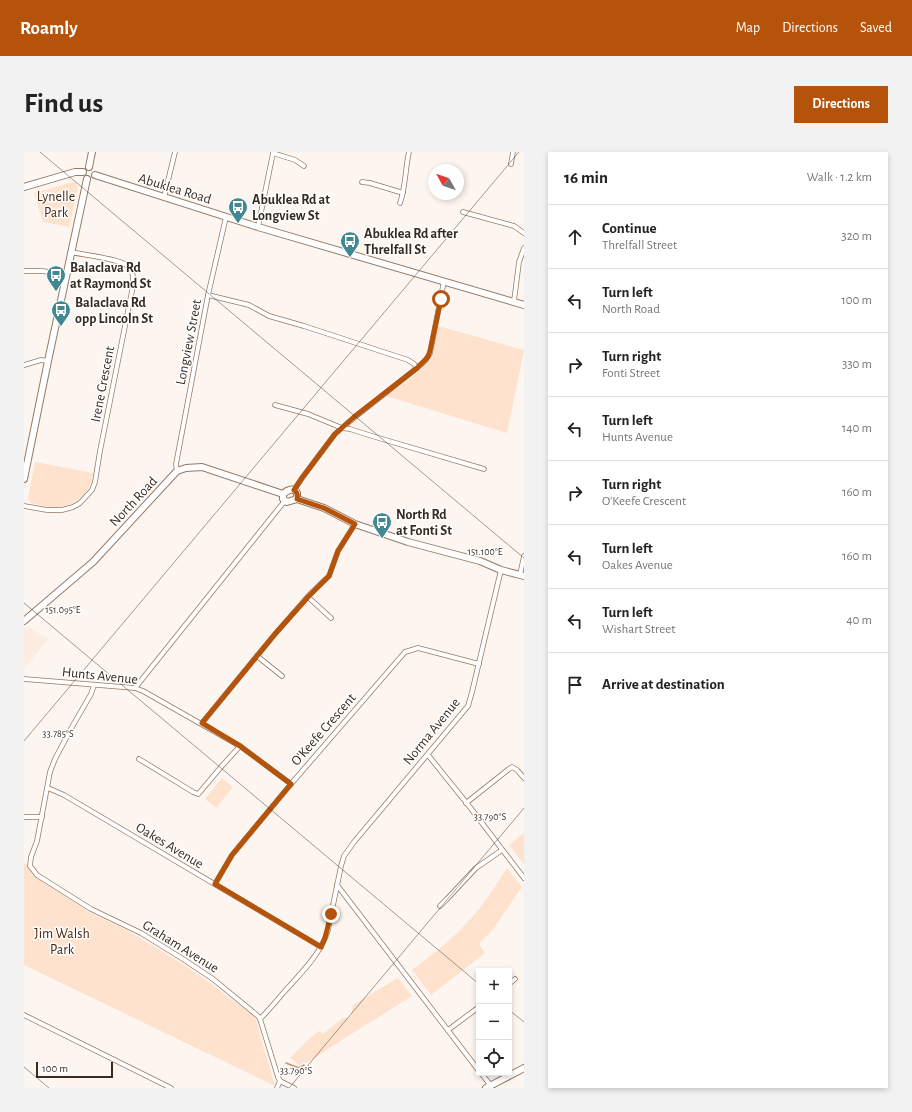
<!DOCTYPE html>
<meta charset="utf-8">
<style>
:root{--surface:#fff;--page:#f2f2f2;--text:#222;--muted:#767676;--line:#e0e0e0;--accent:#b45309}
body{margin:0;font-family:"Alegreya Sans",sans-serif;background:var(--page);color:var(--text)}
.controls{position:absolute;right:12px;bottom:12px;display:grid;overflow:hidden;border-radius:0px;box-shadow:0 2px 6px #0003}
.controls button{width:36px;height:36px;display:grid;place-items:center;padding:0;border:0;border-bottom:1px solid var(--line);background:var(--surface);color:var(--text);font:20px sans-serif}
.compass{position:absolute;left:404px;top:12px;width:36px;height:36px;border-radius:50%;background:var(--surface);box-shadow:0 2px 6px #0003;rotate:310deg}
.scale{position:absolute;left:12px;bottom:10px;width:77px;box-sizing:border-box;padding-left:4px;border:2px solid #372b21;border-top:0;font-size:11px;line-height:14px;white-space:nowrap;color:#372b21;-webkit-text-stroke:3px #fff;paint-order:stroke}
.stop{position:absolute;width:12px;height:12px;margin:-9px;border:3px solid #b45309;border-radius:50%;background:#fff}
.stop.end{background:#b45309;border-color:#fff;box-shadow:0 1px 4px #0008}
.list{margin:0;padding:0;list-style:none}
h2{display:flex;justify-content:space-between;align-items:center;height:52px;margin:0;padding:0 16px;font-size:17px}
h2 small{font-size:13px;font-weight:400;color:var(--muted)}
.list li{display:grid;grid-template-columns:26px 1fr auto;gap:12px;align-items:center;box-sizing:border-box;height:64px;padding:0 16px;border-top:1px solid var(--line)}
.list b{display:block;font-size:15px;white-space:nowrap}
.list p{margin:0;font-size:13px;white-space:nowrap;color:var(--muted)}
.list em{font-size:13px;font-style:normal;color:var(--muted)}
.icon{flex:none;width:22px;height:22px;fill:none;stroke:currentColor;stroke-width:2;stroke-linecap:round;stroke-linejoin:round}
.map{position:relative;flex:none;width:500px;height:936px;overflow:hidden;border-radius:0px}
header{display:flex;align-items:center;gap:24px;box-sizing:border-box;height:56px;padding:0 20px;background:var(--accent);color:#fff}
header strong{font-size:19px}
nav{display:flex;gap:22px;margin-inline-start:auto;font-size:14px}
.intro{display:flex;align-items:center;justify-content:space-between;box-sizing:border-box;height:96px;padding:0 24px}
h1{margin:0;font-size:28px}
.button{padding:10px 18px;border-radius:0px;background:var(--accent);color:#fff;font-size:14px;font-weight:700}
main{display:flex;gap:24px;padding:0 24px}
aside{flex:1;background:var(--surface);border-radius:0px;box-shadow:0 2px 6px #0003}
.map>svg:first-child{display:block}
</style>
<header>
<strong>Roamly</strong>
<nav><a>Map</a><a>Directions</a><a>Saved</a></nav>
</header>
<div class="intro"><h1>Find us</h1><a class="button">Directions</a></div>
<main>
<div class="map">
<svg width="500" height="936" viewBox="0 0 500 936">
<rect width="100%" height="100%" fill="#fcf5f0"/>
<path fill="#fcece1" d="M4,475L24,487L0,517V478Z"/>
<g fill="#fee2ce">
<path d="M49,30L52,31L54,35L45,75L19,70L10,41Z"/>
<path d="M414,174L500,198L483,281L362,244C374,235 398,220 405,207C411,198 411,184 414,174Z"/>
<path d="M11,310L69,321C68,325 68,330 66,333C60,348 43,356 28,355C21,355 13,352 7,351L4,346Z"/>
<path d="M198,626L209,635L192,656L181,647Z"/>
<path d="M500,681V712L485,693Z"/>
<path d="M0,711L3,712L5,717L10,724L65,760L106,780L144,803L175,823L231,865L251,934L0,813Z"/>
<path d="M483,716L498,735L469,777L455,792L461,801L407,843L388,818C406,804 424,791 440,774C457,757 470,736 483,716Z"/>
<path d="M374,826L388,844L321,886L283,911L280,910L275,913L266,906L285,887L295,879L299,882L319,866H324L327,864L329,853Z"/>
</g>
<g fill="none" stroke-linecap="round" stroke-linejoin="round">
<path stroke="#c2926c" stroke-width="1.5" d="M262,911L275,916L280,913"/>
<g stroke="#977a64" stroke-width="5.5">
<g id="street">
<path d="M487,12L489,0"/>
<path d="M338,30L346,31L379,41"/>
<path d="M140,45L151,0"/>
<path d="M376,51C382,34 381,17 385,0"/>
<path d="M439,60L490,74L500,81"/>
<path d="M234,75L249,1L271,8L280,14"/>
<path d="M0,119H19L42,124"/>
<path d="M184,143L225,153L245,164L280,174L384,208L390,212L393,216"/>
<path d="M490,149L495,110L500,96"/>
<path d="M0,213L17,208L24,209"/>
<path d="M251,253L284,262L318,276L326,277L348,284L460,317"/>
<path d="M153,319L152,312L184,143L202,65"/>
<path d="M270,338L278,326L311,282L331,265L393,216L401,209L406,201L420,129"/>
<path d="M0,354L23,358H38L49,355L56,351L68,338L71,330L76,299L109,134C109,127 110,121 105,115C99,107 59,103 47,100"/>
<path d="M496,423L500,404"/>
<path d="M284,445L307,466"/>
<path d="M233,504L258,524"/>
<path d="M0,527L111,536L119,539L216,594L267,632"/>
<path d="M70,533L67,542L48,575L31,607L26,620L13,689L7,705L6,714L13,723L67,757L117,781L159,807L189,827L234,864L236,867L254,925L256,929"/>
<path d="M111,536L255,356L261,349"/>
<path d="M178,571L251,482L286,442L305,424L314,399L331,372"/>
<path d="M404,603L445,654L500,726"/>
<path d="M115,607L169,640L174,642L176,640L197,615L216,594"/>
<path d="M24,636L40,643L297,795"/>
<path d="M442,651L485,617L488,615L493,618L500,626"/>
<path d="M0,665H18"/>
<path d="M191,732L208,703L267,632L381,500L394,496L455,512"/>
<path d="M313,733L455,919"/>
<path d="M416,754L423,747L452,716L478,698"/>
<path d="M485,832L491,827"/>
<path d="M0,863L147,936"/>
<path d="M236,867C245,858 253,848 261,839C277,821 297,802 304,778L317,714L320,704L330,690L444,554L448,540L477,418"/>
<path d="M424,878L455,855"/>
<path d="M457,921L467,934"/>
<path d="M256,929L270,936"/>
<path d="M253,936L256,929"/>
</g>
</g>
<g stroke="#977a64" stroke-width="8">
<g id="secondary">
<path d="M65,15L68,0"/>
<path d="M71,23L234,75L500,153"/>
<path d="M0,35L51,20H59"/>
<path d="M0,327L24,209L63,27"/>
<path d="M259,342C263,338 270,335 273,341V347"/>
<path d="M259,342V347L263,350L273,347"/>
<path d="M273,347L300,356L331,372L384,390L456,409L477,418L500,424"/>
<path d="M0,469L69,410L153,319L162,316L178,315L259,342"/>
<path d="M462,936L500,916"/>
</g>
</g>
<use href="#street" stroke="#fff" stroke-width="4"/>
<use href="#secondary" stroke="#fff" stroke-width="6"/>
</g>
<g fill="none" stroke-linecap="round" stroke-linejoin="round">
<path stroke="#b45309" stroke-width="5" d="M307,762L301,786L297,795L191,732L208,703L267,632L216,594L178,571L251,482L284,445L305,424L314,399L331,372L300,356L273,347C274,343 273,340 270,338L278,326L311,282L330,265L393,216L404,205L406,199L417,147"/>
</g>
<path fill="none" stroke="#372b21" stroke-width="1" stroke-opacity="0.45" d="M16,0L500,406M0,451L455,832M0,589L495,0M485,858L500,870M0,915L25,936M265,936L500,656"/>
<defs>
<g id="bus-pin" transform="scale(1)"><path d="M0 17L-7.5 6A9.5 9.5 0 1 1 7.5 6Z" fill="#428893" stroke="#fff"/><path d="M-5-6H5V4H4V6H2V4H-2V6H-4V4H-5ZM-3.5-4V0h7V-4ZM-3.5 1.2v1.5H-2V1.2ZM2 1.2v1.5H3.5V1.2Z" fill="#fff"/></g>
</defs>
<g fill-rule="evenodd">
<use href="#bus-pin" x="214" y="55"/>
<use href="#bus-pin" x="326" y="89"/>
<use href="#bus-pin" x="32" y="123"/>
<use href="#bus-pin" x="37" y="158"/>
<use href="#bus-pin" x="358" y="370"/>
</g>
<g text-anchor="middle" stroke-width="3" stroke-linejoin="round" paint-order="stroke">
<g font-size="14" fill="#372b21" stroke="#fff">
<text transform="translate(151 36) rotate(17)" y="5">Abuklea Road</text>
<text transform="translate(164 190) rotate(-79)" y="5">Longview Street</text>
<text transform="translate(78 232) rotate(-79)" y="5">Irene Crescent</text>
<text transform="translate(109 349) rotate(-47)" y="5">North Road</text>
<text transform="translate(76 523) rotate(6)" y="5">Hunts Avenue</text>
<text transform="translate(299 577) rotate(-49)" y="5">O'Keefe Crescent</text>
<text transform="translate(407 579) rotate(-51)" y="5">Norma Avenue</text>
<text transform="translate(146 693) rotate(31)" y="5">Oakes Avenue</text>
<text transform="translate(157 794) rotate(32)" y="5">Graham Avenue</text>
</g>
<g font-size="14" fill="#49280a" stroke="#fff">
<text x="32" y="49">Lynelle<tspan x="32" dy="16">Park</tspan></text>
<text x="38" y="786">Jim Walsh<tspan x="38" dy="16">Park</tspan></text>
</g>
<g font-size="14" font-weight="bold" fill="#372b21" stroke="#fff" text-anchor="start">
<text x="228" y="52">Abuklea Rd at<tspan x="228" dy="16">Longview St</tspan></text>
<text x="340" y="86">Abuklea Rd after<tspan x="340" dy="16">Threlfall St</tspan></text>
<text x="46" y="120">Balaclava Rd<tspan x="46" dy="16">at Raymond St</tspan></text>
<text x="51" y="155">Balaclava Rd<tspan x="51" dy="16">opp Lincoln St</tspan></text>
<text x="372" y="367">North Rd<tspan x="372" dy="16">at Fonti St</tspan></text>
</g>
</g>
<g font-size="10" text-anchor="middle" fill="#372b21" stroke="#fff" stroke-width="3" stroke-linejoin="round" paint-order="stroke">
<text x="461" y="403">151.100°E</text>
<text x="39" y="461">151.095°E</text>
<text x="34" y="585">33.785°S</text>
<text x="466" y="668">33.790°S</text>
<text x="272" y="922">33.790°S</text>
</g>
</svg>
<div class="controls">
<button>+</button>
<button>−</button>
<button><svg class="icon" aria-label="locate" viewBox="0 0 24 24"><circle cx="12" cy="12" r="6"/><path d="M12 2v4M12 18v4M2 12h4M18 12h4"/></svg></button>
</div>
<svg class="compass" viewBox="-18 -18 36 36"><path d="M0-13l5 13h-10z" fill="#e53935"/><path d="M0 13l5-13h-10z" fill="#767676"/></svg>
<div class="scale">100 m</div>
<div class="stop" style="left:417px;top:147px"></div>
<div class="stop end" style="left:307px;top:762px"></div>
</div>
<aside>
<h2>16 min<small>Walk · 1.2 km</small></h2>
<ul class="list">
<li><svg class="icon" aria-label="ahead" viewBox="0 0 24 24"><path d="M12 20V5M6 11l6-6 6 6"/></svg><div><b>Continue</b><p>Threlfall Street</p></div><em>320 m</em></li>
<li><svg class="icon" aria-label="left" viewBox="0 0 24 24"><path d="M17 20v-9H6M10 6l-5 5 5 5"/></svg><div><b>Turn left</b><p>North Road</p></div><em>100 m</em></li>
<li><svg class="icon" aria-label="right" viewBox="0 0 24 24"><path d="M7 20v-9h11M14 6l5 5-5 5"/></svg><div><b>Turn right</b><p>Fonti Street</p></div><em>330 m</em></li>
<li><svg class="icon" aria-label="left" viewBox="0 0 24 24"><path d="M17 20v-9H6M10 6l-5 5 5 5"/></svg><div><b>Turn left</b><p>Hunts Avenue</p></div><em>140 m</em></li>
<li><svg class="icon" aria-label="right" viewBox="0 0 24 24"><path d="M7 20v-9h11M14 6l5 5-5 5"/></svg><div><b>Turn right</b><p>O'Keefe Crescent</p></div><em>160 m</em></li>
<li><svg class="icon" aria-label="left" viewBox="0 0 24 24"><path d="M17 20v-9H6M10 6l-5 5 5 5"/></svg><div><b>Turn left</b><p>Oakes Avenue</p></div><em>160 m</em></li>
<li><svg class="icon" aria-label="left" viewBox="0 0 24 24"><path d="M17 20v-9H6M10 6l-5 5 5 5"/></svg><div><b>Turn left</b><p>Wishart Street</p></div><em>40 m</em></li>
<li><svg class="icon" aria-label="arrive" viewBox="0 0 24 24"><path d="M6 21V4h12l-3 4 3 4H6"/></svg><div><b>Arrive at destination</b></div></li>
</ul>
</aside>
</main>
